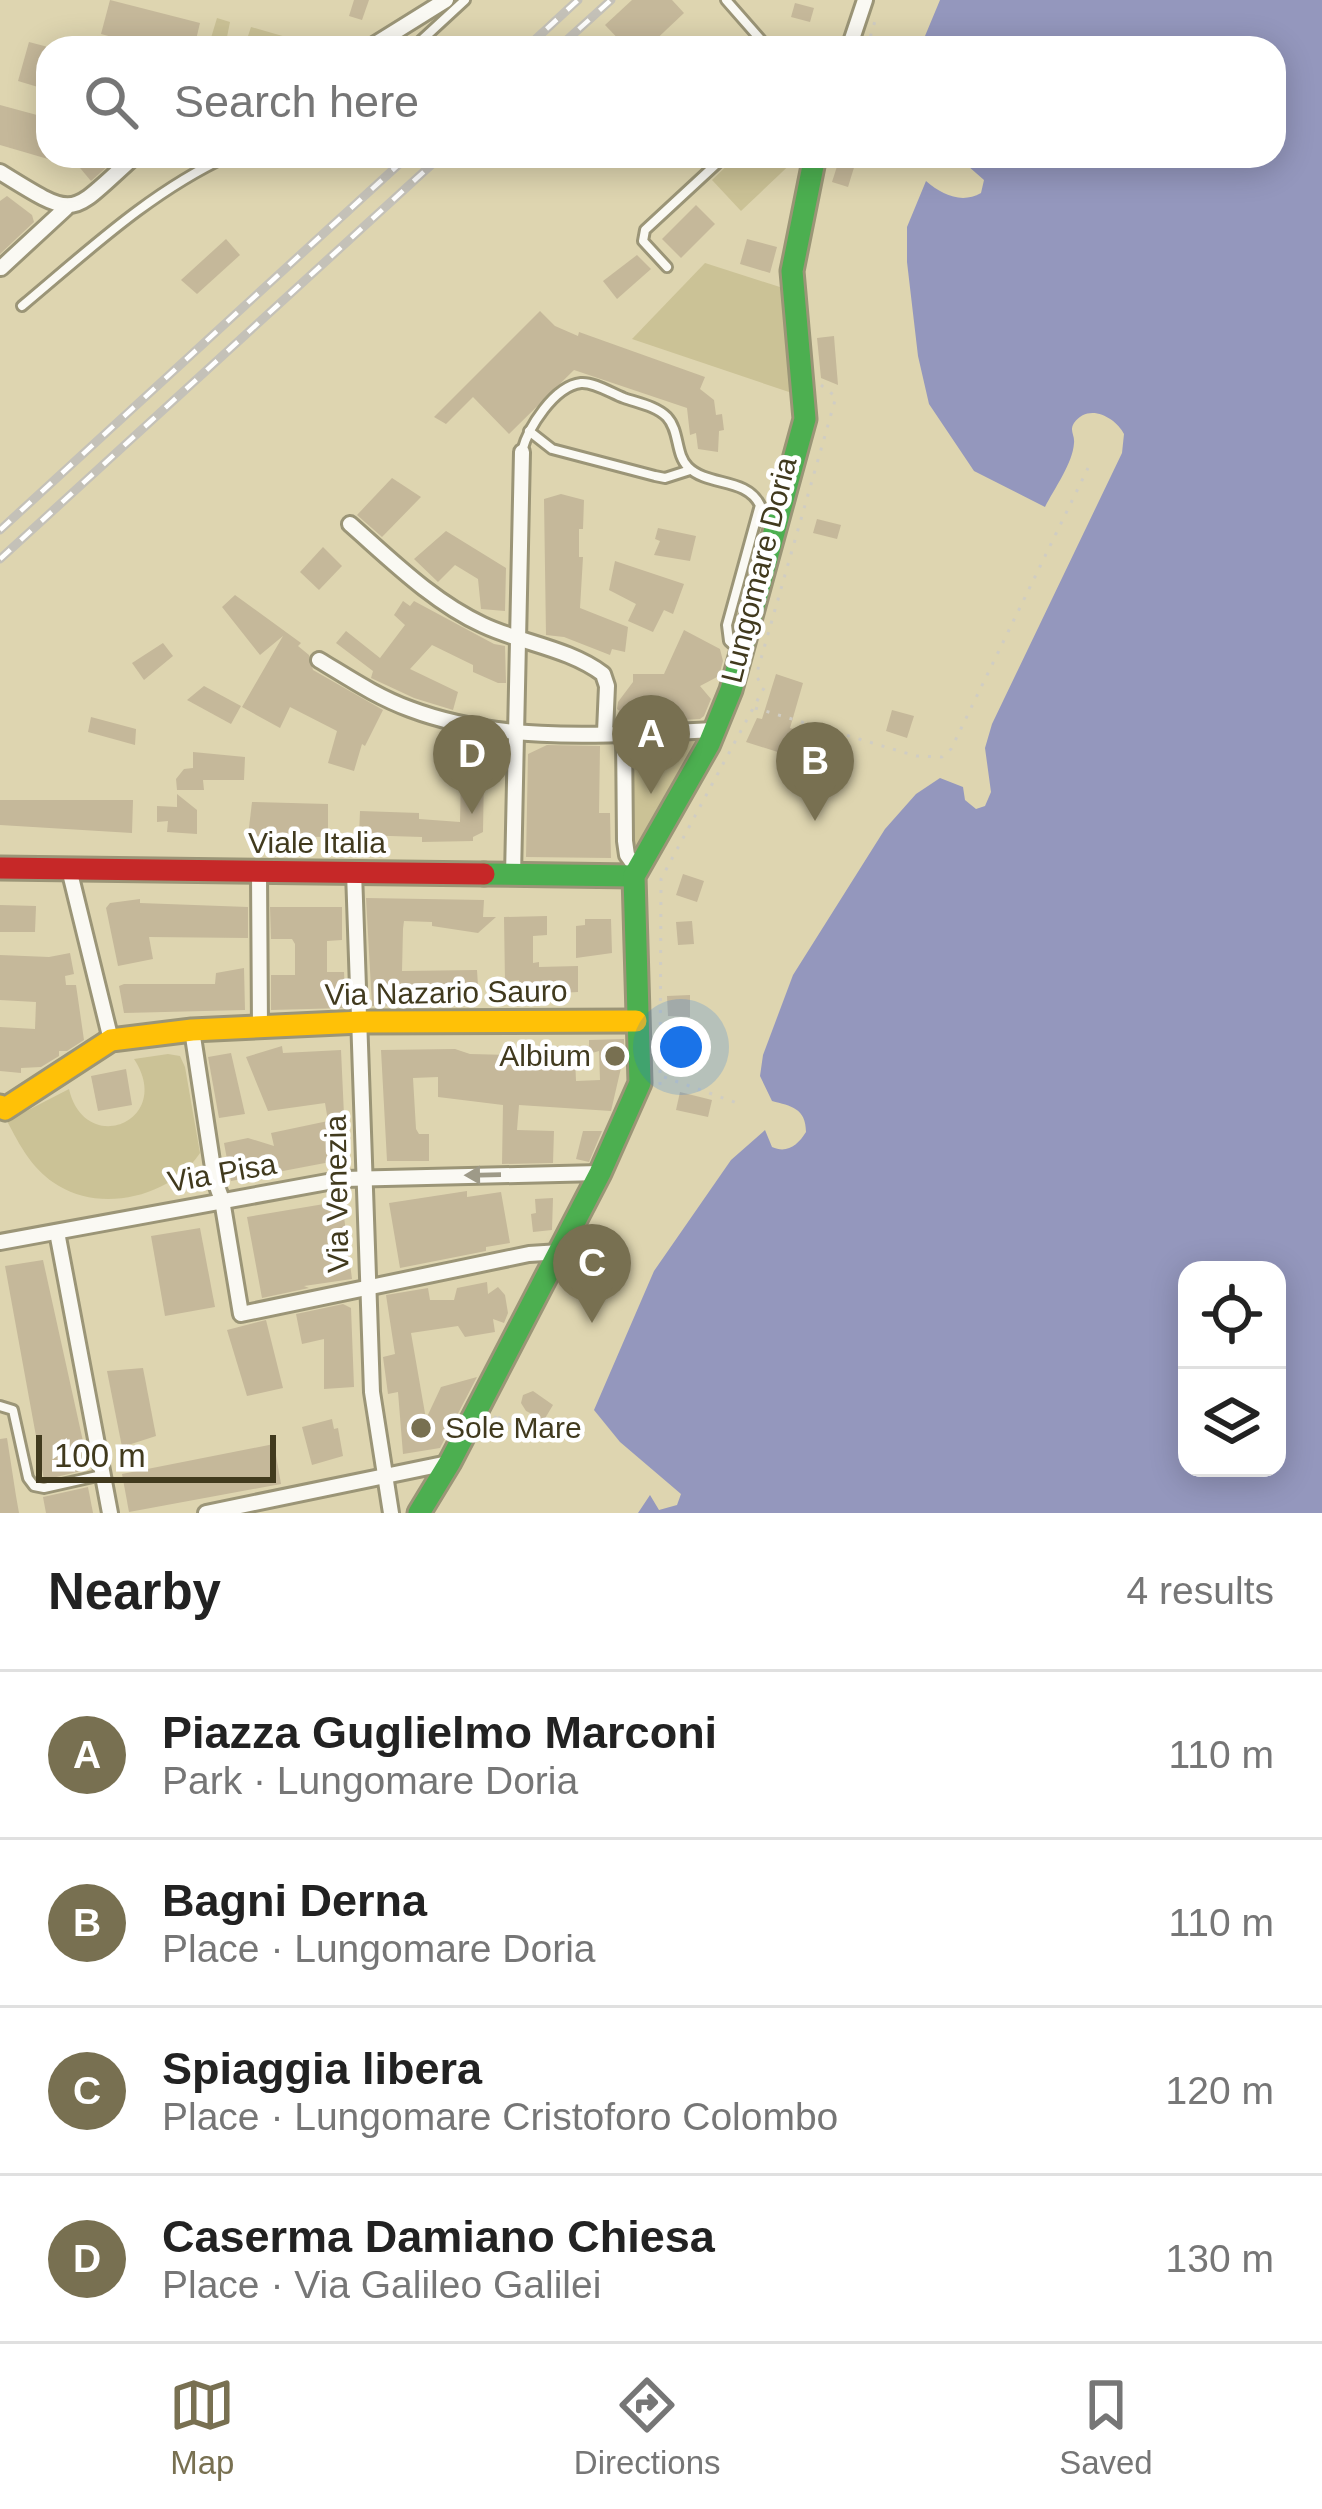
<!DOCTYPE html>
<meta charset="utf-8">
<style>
:root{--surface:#fff;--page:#f6f6f6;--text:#222;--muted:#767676;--line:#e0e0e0;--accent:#787051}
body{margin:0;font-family:Arial,sans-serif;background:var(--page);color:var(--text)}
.controls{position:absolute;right:36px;bottom:36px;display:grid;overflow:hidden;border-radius:24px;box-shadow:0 6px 30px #0003}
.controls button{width:108px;height:108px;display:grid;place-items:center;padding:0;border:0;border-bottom:3px solid var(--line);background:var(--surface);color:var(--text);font:60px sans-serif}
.scale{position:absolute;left:36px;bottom:30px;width:240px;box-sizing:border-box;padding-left:12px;border:6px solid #413a1e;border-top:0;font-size:33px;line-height:42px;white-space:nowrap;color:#413a1e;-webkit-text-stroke:9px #fff;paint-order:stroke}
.you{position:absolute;left:681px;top:1047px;width:42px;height:42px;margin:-30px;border:9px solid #fff;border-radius:50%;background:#1a73e8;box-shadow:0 0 0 18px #1a73e833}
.badge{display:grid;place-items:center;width:78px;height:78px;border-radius:50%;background:var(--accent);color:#fff;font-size:39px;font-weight:700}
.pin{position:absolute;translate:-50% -99px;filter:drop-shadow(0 3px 6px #0008)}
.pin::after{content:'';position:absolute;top:63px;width:42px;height:36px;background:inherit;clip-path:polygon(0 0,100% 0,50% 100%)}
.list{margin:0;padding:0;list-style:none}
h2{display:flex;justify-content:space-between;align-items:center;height:156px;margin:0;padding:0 48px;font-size:51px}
h2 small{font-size:39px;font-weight:400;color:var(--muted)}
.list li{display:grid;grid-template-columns:78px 1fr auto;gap:36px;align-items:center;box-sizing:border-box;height:168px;padding:0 48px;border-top:3px solid var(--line)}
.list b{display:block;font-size:45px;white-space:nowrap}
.list p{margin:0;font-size:39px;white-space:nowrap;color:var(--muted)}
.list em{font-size:39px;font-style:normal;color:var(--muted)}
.icon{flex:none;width:66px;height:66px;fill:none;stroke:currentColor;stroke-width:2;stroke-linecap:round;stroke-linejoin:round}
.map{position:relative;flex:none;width:1322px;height:1513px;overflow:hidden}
.search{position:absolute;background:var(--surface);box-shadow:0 6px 30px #0003;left:36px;right:36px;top:36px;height:132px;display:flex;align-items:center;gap:30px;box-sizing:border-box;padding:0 42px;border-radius:36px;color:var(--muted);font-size:45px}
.sheet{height:828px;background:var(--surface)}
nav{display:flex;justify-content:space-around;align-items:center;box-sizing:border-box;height:168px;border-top:3px solid var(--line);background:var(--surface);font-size:33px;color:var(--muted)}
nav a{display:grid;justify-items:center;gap:6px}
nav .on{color:var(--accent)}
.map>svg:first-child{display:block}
</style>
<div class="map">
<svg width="1322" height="1513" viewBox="0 0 1322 1513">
<rect width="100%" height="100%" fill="#ded5b0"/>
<g fill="#cbc296">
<path d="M217,18L230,22L227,37L246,42L251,27L324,48H208Z"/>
<path d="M737,156H799L741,211L712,180Z"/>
<path d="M705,263L783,288L792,393L632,339Z"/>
<path d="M696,739L698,745L642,845H633L629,835L631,745L635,741Z"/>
<path d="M168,1054L180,1056L185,1067L200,1153C172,1196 103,1213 59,1186C33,1171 20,1146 7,1121L69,1089C85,1158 175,1121 134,1059Z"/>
</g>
<path fill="#9497bd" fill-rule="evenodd" d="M940,0H1322V1513H638L650,1495L659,1510L677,1505L681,1494L620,1442L594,1410L654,1271L731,1160L765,1130L772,1147C787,1154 798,1145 806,1132C806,1108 791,1106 772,1101L760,1076L763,1055L793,975L885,829L916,794L940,778L963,787L965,800L976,809L985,806L991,792L985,748L992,724L1122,453L1124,434C1116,418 1089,402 1074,423C1069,431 1075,435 1074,443C1073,463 1054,489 1045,507L974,471L929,404L918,356L907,262V227L926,181C942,195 962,204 981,193L984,180L968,166L940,156H1274V48H920ZM1187,1270H1277V1468H1187Z"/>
<g fill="#c5b89a" fill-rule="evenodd">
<path d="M110,0L200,23L194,48H153L101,34Z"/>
<path d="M354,0H369L362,20L349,16Z"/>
<path d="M632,0H672L684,13L647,48H627L605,25Z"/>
<path d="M795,3L814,8L810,22L791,17Z"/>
<path d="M29,42L48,47V90L18,81Z"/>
<path d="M0,105L48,118V159L0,145Z"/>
<path d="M70,156H103L110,164L91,181Z"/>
<path d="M840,157L856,161L848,187L832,182Z"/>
<path d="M7,196L32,215L34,222L0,254V201Z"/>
<path d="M696,205L715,224L681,258L662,239Z"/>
<path d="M226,239L240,255L197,294L181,280Z"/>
<path d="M747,239L777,247L770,273L740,264Z"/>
<path d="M637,255L651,269L617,299L603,281Z"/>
<path d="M540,311L555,326L578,336L579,332L705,377L700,389L714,400L716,415L722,414L724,430L719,431L718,452L698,449L696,433L690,435L687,408L574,370L509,434L473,397L446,424L434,417Z"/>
<path d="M834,336L835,349L838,385L821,378L817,338Z"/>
<path d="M392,478L421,497L382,537L357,515Z"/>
<path d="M561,494L584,500L583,529H579V557H583L580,608L628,627L625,652L612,649L610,655L564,637L546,635L544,499Z"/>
<path d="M817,519L841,525L837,539L813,533Z"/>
<path d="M658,528L696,536L690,561L654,555L660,541L655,539Z"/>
<path d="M446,531L506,568L505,611L481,609L478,579L455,565L438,582L414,559Z"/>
<path d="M323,547L342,566L319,590L300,572Z"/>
<path d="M615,561L684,584L673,614L664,610L653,632L628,621L636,604L609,590Z"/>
<path d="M235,595L301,643L298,646L309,655L313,670L383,710L365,746L362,744L354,771L328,763L337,731L290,707L280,728L242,707L283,636L260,655L222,607Z"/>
<path d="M403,601L410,606L414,601L494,644L505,646L506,683H498L473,672V665L432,645L410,669L458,692L453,710L414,698L371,678L373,671L336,643L346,631L380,658L405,625L394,615Z"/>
<path d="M684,630L720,649L723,661L719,676L700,686L711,699L704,716L700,719L635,722L617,709L618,702L633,682V674H664Z"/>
<path d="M163,643L173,656L144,680L132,663Z"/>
<path d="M776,674L803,683L790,728L809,734L803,760L746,742L757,718L762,719Z"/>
<path d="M204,686L241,706L231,724L187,700Z"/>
<path d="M892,710L914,716L907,738L886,731Z"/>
<path d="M91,717L136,729L135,745L88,732Z"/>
<path d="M547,745L600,746L599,813H610L611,858L526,857L528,754Z"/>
<path d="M193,752L245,757L244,780H203L204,790H177L176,779L184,769L193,768Z"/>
<path d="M461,772H484L483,832L473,837V841L422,842V837L359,835L360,811L419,813V819L460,822Z"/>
<path d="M177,794L197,810V834L167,832L168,821L157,822V806L177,807Z"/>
<path d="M0,800H133L132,833L0,825Z"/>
<path d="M252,802L328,804V837L248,836Z"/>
<path d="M683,874L704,881L697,902L676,895Z"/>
<path d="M366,898L484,900L483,917H496L478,933L432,926V922L404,921L403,929L402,971L477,970L479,1002L372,1006Z"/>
<path d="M140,899V903L248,907V938L149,937L153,959L118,966L106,908L110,903Z"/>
<path d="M0,905L36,906L35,932H0Z"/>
<path d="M270,907H342V940L327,941V972H344L346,1008L271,1010V975H295V944L292,939H271Z"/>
<path d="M547,916V935L533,936V963L539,962V967L578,966V992L540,994V1000L518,1001L519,980L505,982L504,917Z"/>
<path d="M585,919H611L612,953L576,958V926L585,925Z"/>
<path d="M692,921L694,944L678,945L676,922Z"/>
<path d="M70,953L74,974L65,976L66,985H76L84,1040L67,1051H59V1056L41,1067L21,1068V1073L0,1071V1027L35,1029L36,1002L0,1000V955L49,957Z"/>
<path d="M244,968L245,1010L124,1013L119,986L124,984H215L216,973Z"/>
<path d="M690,995V1017L668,1016L667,996Z"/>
<path d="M624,1039V1055L611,1111L519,1105L517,1130L554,1131L553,1163L502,1164L503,1105L438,1097V1077L413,1078L416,1129L419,1134H429V1161H387L381,1050L455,1049L470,1054L548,1056V1047L589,1046V1040ZM599,1051L600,1080L576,1081L575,1058Z"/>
<path d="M282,1046L283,1053L341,1050L346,1159L231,1181L224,1143L248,1138L274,1146L271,1133L328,1121L325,1103L268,1111L246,1057Z"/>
<path d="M231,1053L245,1114L219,1118L208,1057Z"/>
<path d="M126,1069L132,1105L98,1111L91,1076Z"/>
<path d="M680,1092L712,1100L708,1117L676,1110Z"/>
<path d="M583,1131H602L589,1162L576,1159Z"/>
<path d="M467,1191V1197L501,1192L510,1243L486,1247V1251L400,1268L389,1203Z"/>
<path d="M553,1198L552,1230L533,1232L531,1214L536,1213L535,1199Z"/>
<path d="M342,1201L352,1279L304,1286L309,1288L262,1298L247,1217Z"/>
<path d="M200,1228L215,1307L165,1316L151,1236Z"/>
<path d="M43,1260L88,1464H84L85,1470L44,1480L5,1266Z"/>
<path d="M487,1282L488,1294L498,1287L505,1295L508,1313L504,1323L493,1319L495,1332L465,1337L458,1326L411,1333L426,1419L441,1387L477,1377L440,1448L403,1454L398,1392L388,1394L383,1357L395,1354L386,1295L428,1288L430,1300H454L457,1288Z"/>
<path d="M343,1304L351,1308L354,1387L324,1389V1339L302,1344L296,1314Z"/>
<path d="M266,1320L283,1388L247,1396L227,1330Z"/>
<path d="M143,1368L156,1436L122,1447L107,1371Z"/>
<path d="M533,1391L553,1405L544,1420L526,1411L521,1403L523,1395Z"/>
<path d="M332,1419L334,1429L338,1428L343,1456L312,1465L302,1427Z"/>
<path d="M7,1438L16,1496L19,1513H0V1439Z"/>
<path d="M274,1444L281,1484L129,1512L122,1474Z"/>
<path d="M88,1487L93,1513H46L43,1497Z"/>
</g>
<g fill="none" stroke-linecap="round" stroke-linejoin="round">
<g stroke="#9b9577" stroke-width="14">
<g id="lane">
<path d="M726,0L768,48"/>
<path d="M413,48L465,0"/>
<path d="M735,48H753"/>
<path d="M667,267L643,241L645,230L725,156"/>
<path d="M22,306C88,251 150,192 228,156"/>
<path d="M529,431L552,449L655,476L665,478L690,470"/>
<path d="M522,451C528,428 554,386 581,383C594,382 611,393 624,398C638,403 656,406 667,417C680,431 675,454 688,467C708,487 746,477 760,505L727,625L729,641L739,650"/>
<path d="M0,1406L13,1410L28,1478L34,1486L44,1488L102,1475"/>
</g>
</g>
<g stroke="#9b9577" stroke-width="20">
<g id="street">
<path d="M369,48L446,0"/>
<path d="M849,48L865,0"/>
<path d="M0,172C79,221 68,216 135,156"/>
<path d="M1,268L66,208"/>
<path d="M350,524C391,560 433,602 483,625C521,643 568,648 603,674L607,686L605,732"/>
<path d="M319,660C349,678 377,697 410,709C505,745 614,734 715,730"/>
<path d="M624,732L625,841L627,855L637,869"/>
<path d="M69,869L111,1040"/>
<path d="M354,872L372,1392L391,1513"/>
<path d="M259,873L260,1027"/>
<path d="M513,876L522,452"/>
<path d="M192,1030L215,1181L222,1200L241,1314L529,1254L560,1252"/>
<path d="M57,1232L110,1513"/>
<path d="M0,1242L344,1179L600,1173"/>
<path d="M206,1513L448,1463"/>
</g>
</g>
<g stroke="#9b9577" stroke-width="27">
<g id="fast">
<path d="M484,874L634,876"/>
<path d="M419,1513L450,1462L600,1173L640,1083L634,876L709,744L731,690L805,419L792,271L815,156"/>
</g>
</g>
<g stroke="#9b9577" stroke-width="27">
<path id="slow" d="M0,1106L5,1109L111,1040L192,1030L361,1022L636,1021"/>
</g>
<g stroke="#9b9577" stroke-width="27">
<path id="jam" d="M0,868L484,874"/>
</g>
<g stroke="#d0cdc3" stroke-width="3" stroke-dasharray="3 9" stroke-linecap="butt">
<path d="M867,48L875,21"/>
<path d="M755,708L916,756L942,757L951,749L1088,468"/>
<path d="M664,1077L743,1105"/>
<path d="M660,1085L661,879L764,688L756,676L836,397L821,385"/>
<path d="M498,1417L536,1441"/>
<path d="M484,1440L496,1416"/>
</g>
<use href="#lane" stroke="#faf9f3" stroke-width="8"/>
<use href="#street" stroke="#faf9f3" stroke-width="14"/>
<use href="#fast" stroke="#4caf50" stroke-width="21"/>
<use href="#slow" stroke="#ffc107" stroke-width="21"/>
<use href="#jam" stroke="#c62828" stroke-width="21"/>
<g stroke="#c4c1b8" stroke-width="9">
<g id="rail">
<path d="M526,48L578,0"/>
<path d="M558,48L611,0"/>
<path d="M0,530L408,156"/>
<path d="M0,559L441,156"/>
</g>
</g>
<use href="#rail" stroke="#fff" stroke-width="4.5" stroke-dasharray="14" stroke-linecap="butt"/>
</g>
<defs><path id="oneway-solid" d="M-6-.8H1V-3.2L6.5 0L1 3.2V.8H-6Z" transform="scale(3)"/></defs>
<use fill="#9e9a88" href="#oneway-solid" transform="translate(483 1175) rotate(179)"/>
<g fill="#787051" stroke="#fff" stroke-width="4.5">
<circle cx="615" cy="1056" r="12"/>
<circle cx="421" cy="1428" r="12"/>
</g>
<g text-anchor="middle" stroke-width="9" stroke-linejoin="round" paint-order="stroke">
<g font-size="30" fill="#413a1e" stroke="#fff">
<text transform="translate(759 570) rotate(-76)" y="10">Lungomare Doria</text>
<text x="317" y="853">Viale Italia</text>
<text transform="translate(446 993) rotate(-1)" y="10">Via Nazario Sauro</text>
<text transform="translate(222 1173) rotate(-10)" y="10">Via Pisa</text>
<text transform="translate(337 1194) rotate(-91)" y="10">Via Venezia</text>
</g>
<g font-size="30" fill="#413a1e" stroke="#fff" text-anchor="end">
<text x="591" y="1066">Albium</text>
<text x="445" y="1438" text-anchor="start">Sole Mare</text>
</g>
</g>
</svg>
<div class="controls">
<button><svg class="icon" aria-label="locate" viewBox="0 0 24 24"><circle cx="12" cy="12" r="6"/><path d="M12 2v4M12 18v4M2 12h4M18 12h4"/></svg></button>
<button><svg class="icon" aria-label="layers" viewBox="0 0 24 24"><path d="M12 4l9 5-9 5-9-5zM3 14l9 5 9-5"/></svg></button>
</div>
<div class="scale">100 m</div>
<div class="you"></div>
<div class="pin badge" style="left:651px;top:794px">A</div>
<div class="pin badge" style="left:815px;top:821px">B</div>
<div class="pin badge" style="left:592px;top:1323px">C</div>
<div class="pin badge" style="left:472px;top:814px">D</div>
<div class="search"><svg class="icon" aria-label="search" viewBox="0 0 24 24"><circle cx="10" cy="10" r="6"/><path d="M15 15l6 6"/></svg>Search here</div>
</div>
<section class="sheet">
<h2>Nearby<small>4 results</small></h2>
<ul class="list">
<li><span class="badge">A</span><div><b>Piazza Guglielmo Marconi</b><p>Park · Lungomare Doria</p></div><em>110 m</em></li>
<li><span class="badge">B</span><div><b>Bagni Derna</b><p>Place · Lungomare Doria</p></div><em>110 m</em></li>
<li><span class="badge">C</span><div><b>Spiaggia libera</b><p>Place · Lungomare Cristoforo Colombo</p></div><em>120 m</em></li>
<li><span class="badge">D</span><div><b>Caserma Damiano Chiesa</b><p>Place · Via Galileo Galilei</p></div><em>130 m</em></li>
</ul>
</section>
<nav>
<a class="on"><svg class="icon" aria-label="map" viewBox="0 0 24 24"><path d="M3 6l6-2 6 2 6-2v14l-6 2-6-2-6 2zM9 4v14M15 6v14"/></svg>Map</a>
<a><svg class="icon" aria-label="directions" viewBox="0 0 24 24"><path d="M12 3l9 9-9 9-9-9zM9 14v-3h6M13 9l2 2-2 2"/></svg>Directions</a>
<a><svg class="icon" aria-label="saved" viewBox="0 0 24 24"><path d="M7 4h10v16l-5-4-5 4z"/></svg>Saved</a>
</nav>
